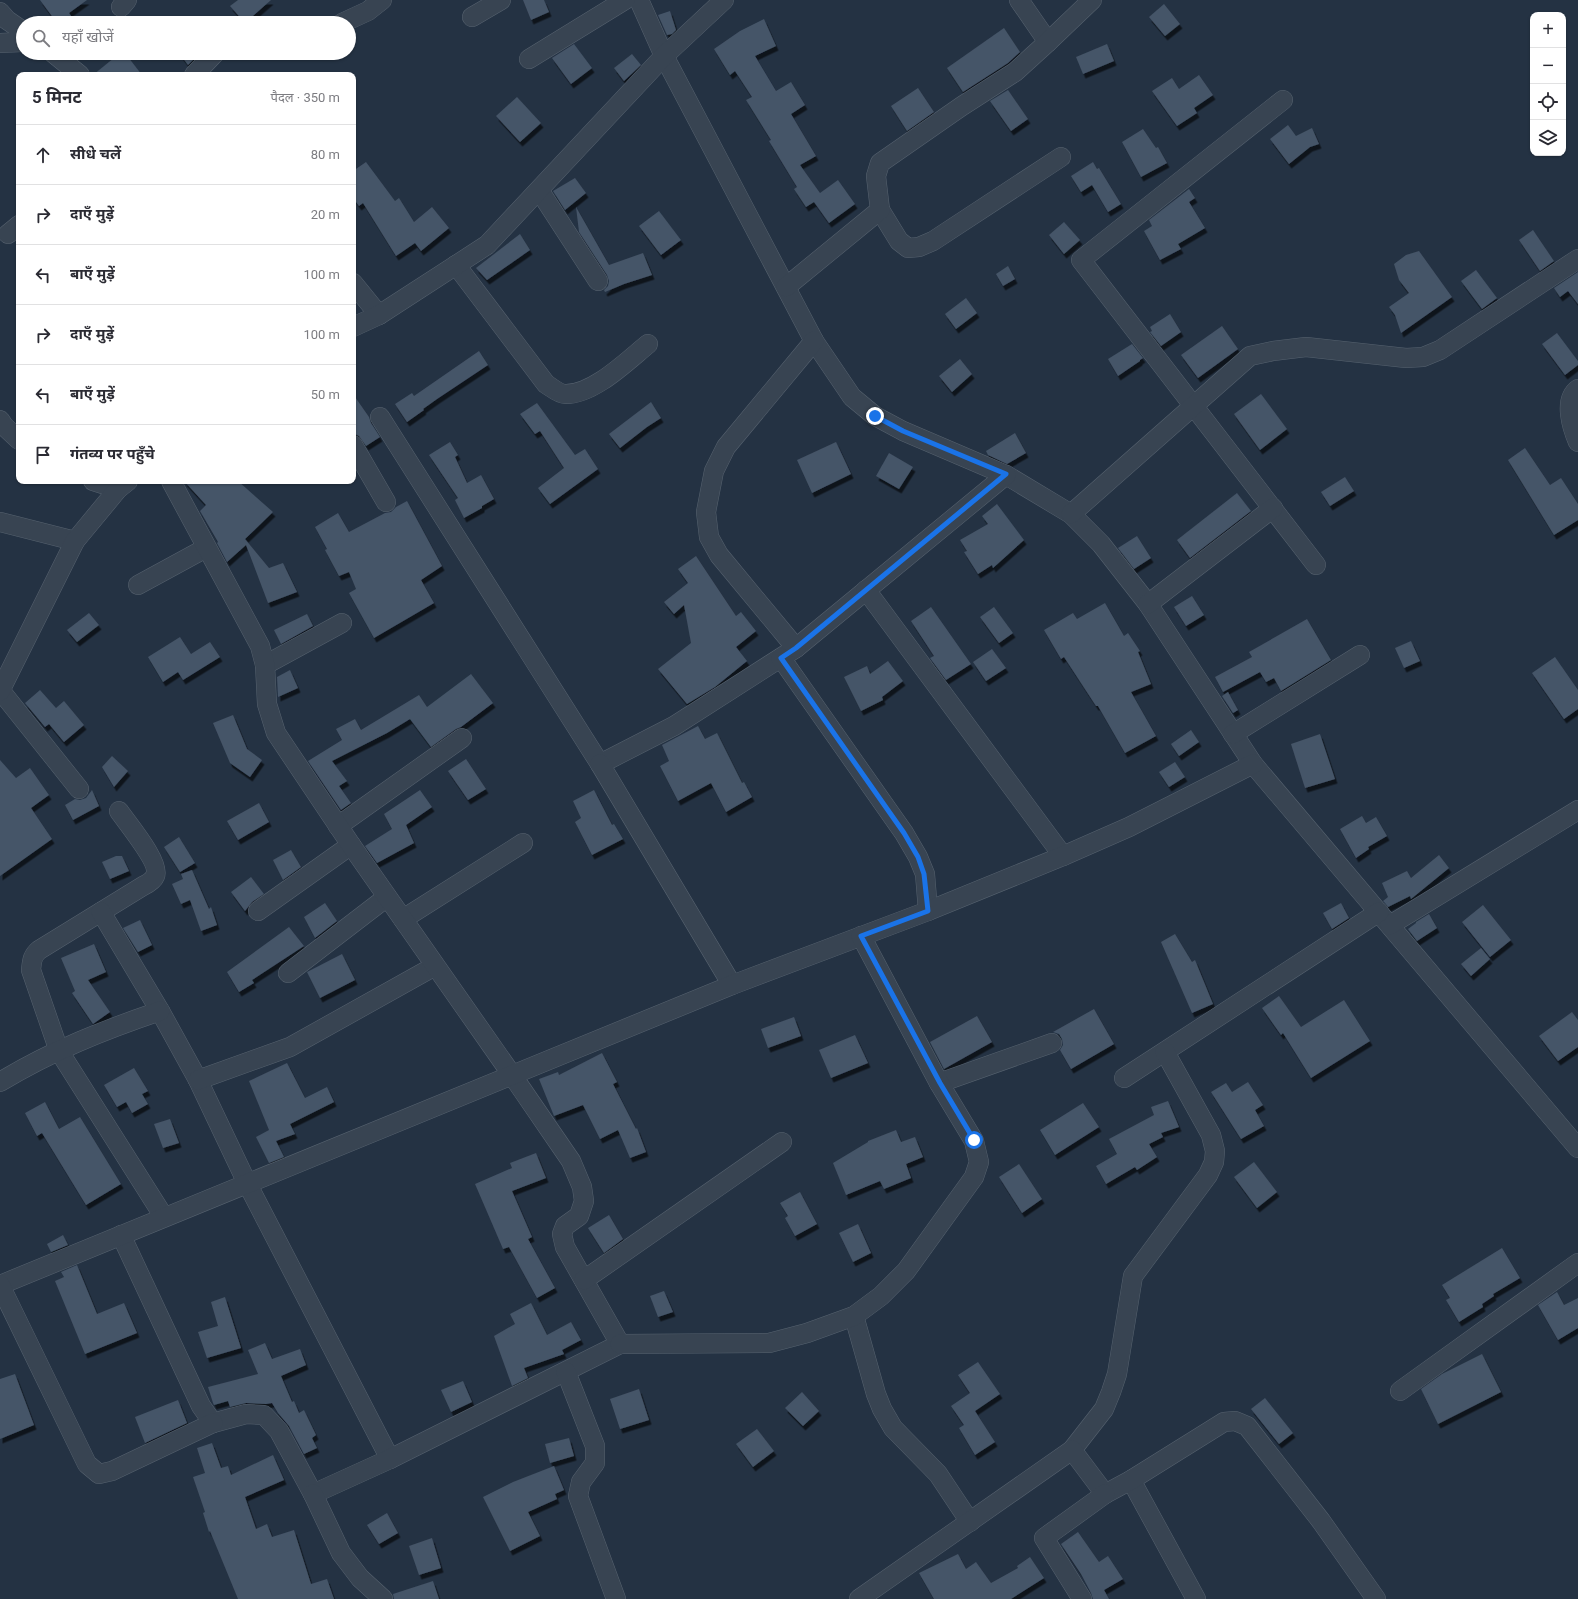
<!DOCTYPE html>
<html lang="hi">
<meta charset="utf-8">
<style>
:root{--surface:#fff;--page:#f2f2f3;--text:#2b2b33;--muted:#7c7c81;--line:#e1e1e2}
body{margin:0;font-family:Roboto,"Noto Sans Devanagari",sans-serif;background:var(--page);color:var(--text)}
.controls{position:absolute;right:12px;top:12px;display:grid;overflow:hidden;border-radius:8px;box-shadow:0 1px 3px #0004}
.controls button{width:36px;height:36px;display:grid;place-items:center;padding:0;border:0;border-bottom:1px solid var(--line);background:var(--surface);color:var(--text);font:20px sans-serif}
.stop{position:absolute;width:12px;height:12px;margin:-9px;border:3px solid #1a73e8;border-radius:50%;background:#fff}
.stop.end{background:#1a73e8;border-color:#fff;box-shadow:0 1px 4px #0008}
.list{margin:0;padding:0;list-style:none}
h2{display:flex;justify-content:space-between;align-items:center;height:52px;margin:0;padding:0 16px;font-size:17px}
h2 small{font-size:13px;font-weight:400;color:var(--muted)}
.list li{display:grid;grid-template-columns:26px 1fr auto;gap:12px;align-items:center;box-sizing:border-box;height:60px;padding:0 16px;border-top:1px solid var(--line)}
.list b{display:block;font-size:15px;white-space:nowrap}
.list em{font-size:13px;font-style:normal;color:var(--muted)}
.icon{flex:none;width:22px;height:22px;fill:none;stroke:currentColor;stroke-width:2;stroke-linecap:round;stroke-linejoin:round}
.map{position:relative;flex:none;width:1578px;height:1599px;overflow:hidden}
.search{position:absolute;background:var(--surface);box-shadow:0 1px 3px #0004;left:16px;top:16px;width:340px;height:44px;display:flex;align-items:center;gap:10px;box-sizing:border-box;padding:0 14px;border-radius:22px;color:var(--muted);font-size:15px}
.panel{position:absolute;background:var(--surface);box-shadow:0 1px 3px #0004;left:16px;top:72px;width:340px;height:412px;border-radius:8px}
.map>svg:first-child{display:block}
</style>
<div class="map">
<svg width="1578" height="1599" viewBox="0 0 1578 1599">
<defs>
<filter id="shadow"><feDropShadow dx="2.5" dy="4.5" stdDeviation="0" flood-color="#0009"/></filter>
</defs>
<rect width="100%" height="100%" fill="#243243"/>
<g fill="#455467" filter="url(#shadow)">
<path d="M40,0H87L69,13L76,23H57Z"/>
<path d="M238,0H271L245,23L230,6Z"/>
<path d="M523,0H544L549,12L531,20Z"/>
<path d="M1164,4L1180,24L1165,36L1149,17Z"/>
<path d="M670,11L676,30L672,34L667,35L658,15Z"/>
<path d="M764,19L776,46L755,56L776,91L791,82L805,105L791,114L816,156L800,165L820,193L838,180L855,204L829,223L814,202L806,207L794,189L797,187L769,141L771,140L746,100L752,97L735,71L730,75L714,49L740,31Z"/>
<path d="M1004,28L1020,52L1008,63L963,92L947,68Z"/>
<path d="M574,44L592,68L571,84L552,58Z"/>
<path d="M1107,44L1114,61L1083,74L1076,57Z"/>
<path d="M120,53H125L142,75H93Z"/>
<path d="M179,53H197L198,55L188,65Z"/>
<path d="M632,54L641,65L624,81L614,68Z"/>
<path d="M1199,75L1213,95L1194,108L1197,113L1177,126L1152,91L1172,78L1179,89Z"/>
<path d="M918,88L934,112L907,131L891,106Z"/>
<path d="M1008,90L1028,119L1011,131L990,101Z"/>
<path d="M517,97L541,123L520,142L496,116Z"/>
<path d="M1288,125L1296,136L1312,128L1319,144L1310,147L1289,164L1270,139Z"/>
<path d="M1143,129L1156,148L1158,147L1167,163L1141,177L1122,142Z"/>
<path d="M366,162L395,201L399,198L414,222L432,207L449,228L421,251L415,243L396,256L363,203L359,206L353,198V171Z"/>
<path d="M1093,162L1097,169L1099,168L1121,204L1108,212L1092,185L1081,192L1071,176Z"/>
<path d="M575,178L586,193L565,210L553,191Z"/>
<path d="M1189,189L1195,198L1189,202L1205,228L1178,244L1181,249L1160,260L1144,231L1152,226L1149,220Z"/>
<path d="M576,207L609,265L643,253L652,275L624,284L605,292L604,290L608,286L609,281L607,275L579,232Z"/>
<path d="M659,211L681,240L661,255L639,226Z"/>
<path d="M1064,222L1080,240L1064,254L1049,235Z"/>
<path d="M1533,230L1554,261L1540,271L1519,240Z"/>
<path d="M520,234L530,250L487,280L476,268Z"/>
<path d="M1419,251L1452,297L1401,333L1395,315L1389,307L1409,293L1399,280L1394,264L1406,255Z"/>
<path d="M1008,266L1015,279L1003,286L996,274Z"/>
<path d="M1476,270L1497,298L1482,309L1461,281Z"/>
<path d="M1578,272V304L1568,291L1560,297L1554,288Z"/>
<path d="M966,298L977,313L956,329L945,314Z"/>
<path d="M1170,314L1181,332L1161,346L1150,332L1152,331L1150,327Z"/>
<path d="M1222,326L1238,349L1198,378L1181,355Z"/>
<path d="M1557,333L1578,361V365L1565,375L1542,344Z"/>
<path d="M1132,344L1143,358L1140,360V361L1118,376L1108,359Z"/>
<path d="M479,351L488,365L437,399L423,409L424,410L407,422L395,404L412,393L414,396Z"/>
<path d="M960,359L972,374L952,392L939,376Z"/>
<path d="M353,394L369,417L371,423L380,437L366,446L359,436L353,433Z"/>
<path d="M1261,394L1287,429L1260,450L1234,414Z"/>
<path d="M651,402L661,418L647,427L620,448L609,434Z"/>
<path d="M537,403L575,455L585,449L598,469L550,504L538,488L564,468L540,431L535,434L520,414Z"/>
<path d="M1015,433L1026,453L1007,464L988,455L986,451Z"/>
<path d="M450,442L458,455L455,457L467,483L481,475L494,499L482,506V508L464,518L455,500L458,498L429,455Z"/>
<path d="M836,442L851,474L812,493L797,460Z"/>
<path d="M1525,448L1550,485L1561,478L1578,504V520L1554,535L1508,460Z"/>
<path d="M889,453L913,467L899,489L876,476Z"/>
<path d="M1345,477L1354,491L1330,506L1321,492Z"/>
<path d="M184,481H238L273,512L245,539L269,568L283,563L297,592L268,603L246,545L227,562L217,543L218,542L200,511L206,505Z"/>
<path d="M1237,493L1251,511L1190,558L1177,540Z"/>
<path d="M407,501L442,566L421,580L434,603L374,638L349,593L356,589L349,572L339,576L325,550L327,549L315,527L338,513L349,532L385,513L391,512L396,507Z"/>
<path d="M997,504L1024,540L993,568L992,565L978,574L964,552L967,551L960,540L988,524L982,516Z"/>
<path d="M1137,536L1151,558L1134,569L1118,548Z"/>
<path d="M696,556L736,616L741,612L756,631L736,647L747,661L715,687L687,704L658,669L691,643L684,605L674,614L664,602L688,583L678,569Z"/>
<path d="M1192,596L1204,615L1186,626L1174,607Z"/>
<path d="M1105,603L1124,636L1128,633L1140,651L1138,652L1151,684L1131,692L1156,736L1125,753L1098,706H1096L1064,657L1061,659L1044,630L1073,613L1077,619Z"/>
<path d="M931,607L971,664L946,680L930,658L934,656L911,621Z"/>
<path d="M994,607L1013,633L999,643L980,617Z"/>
<path d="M89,613L99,625L77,642L67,630Z"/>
<path d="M307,614L313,626L281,644L274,630Z"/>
<path d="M1307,619L1331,660L1281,691L1274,678L1266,682L1260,672L1223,692L1215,677L1252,657L1249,652Z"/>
<path d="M180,637L191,654L210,642L220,657L183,680L178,672L163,682L148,657Z"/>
<path d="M1411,641L1420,661L1404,668L1395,648Z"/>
<path d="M992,649L1006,668L986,681L973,662Z"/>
<path d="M1555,657L1578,690V709L1564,719L1532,673Z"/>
<path d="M888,661L903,681L882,697L883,700L861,711L844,677L867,666L870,674Z"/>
<path d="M290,670L298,688L278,697L277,677Z"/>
<path d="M471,674L493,703L461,727L456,729L431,747L410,719L387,733L332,761L347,781L339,786L351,803L341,810L308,761L342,740L336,729L355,719L361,730L419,695L427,707Z"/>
<path d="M40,690L56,708L64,701L84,725L64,742L49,724L45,727L25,703Z"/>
<path d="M1228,692L1238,710L1233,713L1222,696Z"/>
<path d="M233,715L247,749L262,760L250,777L230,763L213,723Z"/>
<path d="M698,726L705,739L717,733L742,783L744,782L752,797L726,812L711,783L678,801L660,766L669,761L662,745Z"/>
<path d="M1191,730L1199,742L1179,756L1171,744Z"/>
<path d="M1320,734L1335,779L1305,788L1291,744Z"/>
<path d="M112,756L128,771L114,787L102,767Z"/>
<path d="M466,759L486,789L468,800L448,771Z"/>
<path d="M0,760L16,778L30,768L49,795L31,808L52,839L0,876Z"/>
<path d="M1175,762L1185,777L1169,787L1159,772Z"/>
<path d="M92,790L99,806L73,820L65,805L75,799L80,800L86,798Z"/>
<path d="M420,790L432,807L406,825L414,843L377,863L365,846L392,829L384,814Z"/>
<path d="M594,790L612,825L614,824L623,839L592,855L575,822L581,818L573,801Z"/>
<path d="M259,803L269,822L238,840L227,821Z"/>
<path d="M1362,816L1366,823L1376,817L1387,836L1368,847L1369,849L1356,858L1340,829Z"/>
<path d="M179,837L195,863L180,872L164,847Z"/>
<path d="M291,850L301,867L283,880L273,860Z"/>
<path d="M1439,855L1449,868L1411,899L1410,896L1388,907L1385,903L1383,901L1388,897L1382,883L1407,871L1411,878Z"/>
<path d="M116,856H122L129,871L110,879L102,862Z"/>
<path d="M192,870L209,909L211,907L217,925L201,931L190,900L181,904L172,884L183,879L181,874Z"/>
<path d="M251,877L264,894L252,902L245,911L231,892Z"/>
<path d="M325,903L337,921L315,938L304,917Z"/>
<path d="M1341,903L1349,918L1332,929L1323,913Z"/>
<path d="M1483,905L1511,940L1490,957L1462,922Z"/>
<path d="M1429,914L1437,928L1417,941L1408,929L1416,923V922Z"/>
<path d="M140,920L152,945L138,952L123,928Z"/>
<path d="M289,927L304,946L252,980L254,983L239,992L227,972Z"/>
<path d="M1175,934L1192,962L1195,960L1213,1004L1192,1013L1161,942Z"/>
<path d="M94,944L106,972L88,980L110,1012L93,1024L72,993L75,991L61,958Z"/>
<path d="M1481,948L1490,959L1471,976L1461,964Z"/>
<path d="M342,954L355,980L320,998L307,972Z"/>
<path d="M1279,996L1301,1027L1344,1000L1370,1041L1311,1078L1283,1033L1281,1035L1262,1008Z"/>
<path d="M1094,1009L1114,1044L1071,1069L1060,1050L1063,1045L1062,1039L1059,1034L1053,1032Z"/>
<path d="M1572,1012L1578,1020V1047L1558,1061L1539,1036Z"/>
<path d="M977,1016L992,1042L944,1069L930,1042Z"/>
<path d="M794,1017L801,1036L768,1048L761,1029Z"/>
<path d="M855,1035L868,1063L831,1078L819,1050Z"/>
<path d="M602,1053L617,1082L613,1084L636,1129L637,1128L646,1152L630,1158L618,1130L600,1139L583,1105L554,1116L539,1079L558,1072L559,1075Z"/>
<path d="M287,1063L305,1098L327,1087L334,1102L290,1124L295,1134L276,1141L284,1157L269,1163L256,1137L269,1130L249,1081Z"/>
<path d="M134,1068L148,1091L142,1094L148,1104L132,1113L126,1102L117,1107L104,1085Z"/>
<path d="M1248,1082L1263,1105L1255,1110L1264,1126L1241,1139L1211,1092L1226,1083L1232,1092Z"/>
<path d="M1168,1101L1179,1127L1161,1133L1163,1137L1149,1144L1157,1157L1137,1170L1135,1167L1106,1184L1096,1166L1117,1154L1109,1139L1154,1115L1151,1107Z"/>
<path d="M45,1102L59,1129L80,1117L121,1184L86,1205L42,1133L37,1136L25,1113Z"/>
<path d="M1083,1103L1099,1127L1055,1155L1040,1130Z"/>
<path d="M170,1119L179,1143L163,1148L154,1124Z"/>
<path d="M896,1130L901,1142L915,1137L923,1157L906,1164L911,1178L884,1189L880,1181L846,1195L833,1163L868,1142V1141Z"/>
<path d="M536,1153L546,1178L512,1191L532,1237L528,1239L555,1288L537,1298L509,1247L503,1249L475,1184L512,1168L510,1163Z"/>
<path d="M1254,1162L1277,1192L1257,1208L1234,1177Z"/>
<path d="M1019,1164L1042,1199L1022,1213L999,1177Z"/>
<path d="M800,1192L817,1224L795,1236L785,1218L788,1216L780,1203Z"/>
<path d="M609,1215L623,1239L604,1253L588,1228Z"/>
<path d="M858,1224L871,1253L853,1262L839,1233Z"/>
<path d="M63,1235L68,1245L51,1252L47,1244Z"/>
<path d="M1502,1248L1520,1278L1493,1294L1494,1296L1482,1304L1483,1307L1459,1322L1446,1300L1450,1298L1442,1285Z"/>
<path d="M77,1265L97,1314L124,1303L137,1333L85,1354L55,1281L64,1277L61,1272Z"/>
<path d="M664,1291L673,1312L658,1317L650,1296Z"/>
<path d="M1557,1292L1564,1305L1578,1298V1328L1558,1340L1538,1305Z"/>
<path d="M225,1297L241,1348L207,1358L198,1332L218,1326L211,1302Z"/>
<path d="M531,1303L547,1335L571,1322L581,1340L562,1350L564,1354L524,1368L528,1378L512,1386L494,1336L515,1324L510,1314Z"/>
<path d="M265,1343L272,1359L300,1349L306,1365L281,1376L292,1402L294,1401L299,1413L304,1410L316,1435L312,1438L317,1448L304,1454L289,1426L278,1413L272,1403L266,1404L246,1403L230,1407L228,1401L214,1405L213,1403L208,1387L258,1374L248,1350Z"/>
<path d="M1482,1354L1501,1392L1438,1424L1421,1389L1442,1374Z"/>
<path d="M978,1362L1000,1394L975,1411L995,1442L975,1455L959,1428L964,1425L951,1406L970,1393L958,1375Z"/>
<path d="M15,1374L34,1425L0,1439V1379Z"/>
<path d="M463,1381L472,1402L451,1412L441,1390Z"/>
<path d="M639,1389L649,1420L620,1429L610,1399Z"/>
<path d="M802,1392L819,1411L803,1426L785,1408Z"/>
<path d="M1265,1398L1293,1433L1279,1444L1251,1409Z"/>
<path d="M178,1400L187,1423L145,1443L135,1417Z"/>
<path d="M757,1429L774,1451L753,1467L736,1444Z"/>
<path d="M569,1438L574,1456L550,1463L545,1444Z"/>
<path d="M212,1443L221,1468L228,1466L231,1475L273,1455L284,1480L245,1497L256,1529L267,1524L272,1537L294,1530L311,1584L327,1579L334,1599H238L210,1531L209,1532L203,1513L205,1512L193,1477L205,1473L197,1448Z"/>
<path d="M554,1466L564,1490L555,1494L557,1499L528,1512L540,1536L510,1551L483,1497L513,1482Z"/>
<path d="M387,1513L398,1533L379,1544L367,1525Z"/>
<path d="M1078,1532L1099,1562L1108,1556L1123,1579L1104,1590L1109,1599H1093L1091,1593L1081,1574L1061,1544Z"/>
<path d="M432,1538L441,1568L419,1575L409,1546Z"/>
<path d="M958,1554L966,1569L976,1562L991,1583L1018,1568L1017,1566L1030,1557L1044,1578L1011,1599H934L919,1573Z"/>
<path d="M433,1581L439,1599H394L393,1594Z"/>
</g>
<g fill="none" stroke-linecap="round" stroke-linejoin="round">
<g stroke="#56626f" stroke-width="20">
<g id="minor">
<path d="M639,0L664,56L814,341L852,397L875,416L903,431L1006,475L1071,514L1101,544L1148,604L1253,764L1578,1148"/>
<path d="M1019,0L1048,42"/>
<path d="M121,7L127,0"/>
<path d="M0,12L7,20L23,31"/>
<path d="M472,17L501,0"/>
<path d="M342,23L368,11L382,0"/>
<path d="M0,43L23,42"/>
<path d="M53,53L80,75"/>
<path d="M529,59L625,0"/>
<path d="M194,75L215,53"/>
<path d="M1283,100L1081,260L1316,565"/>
<path d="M539,190L598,281"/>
<path d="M880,210L899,241L908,248L919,247L933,241L1061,157"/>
<path d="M8,234L19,225"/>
<path d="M456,265L546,384C551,387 559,394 565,394C593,395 627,361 648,344"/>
<path d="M353,283L379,315"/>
<path d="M786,287L880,210L876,176L880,163L962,106L1015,72L1048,42L1092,0"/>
<path d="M353,327L379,315L487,245L664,56L724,0"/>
<path d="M1578,389C1563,400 1572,428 1578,442"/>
<path d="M380,417L600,764L674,726L796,648L1006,475"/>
<path d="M0,420L4,426L19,440"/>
<path d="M353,445L386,502"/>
<path d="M93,481L118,489"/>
<path d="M1071,514L1250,356L1273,351L1306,347L1406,358L1423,357L1440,350L1578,259"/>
<path d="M0,522L75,541"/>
<path d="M138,585L206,548"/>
<path d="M866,590L1063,856"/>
<path d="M1148,604L1273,508"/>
<path d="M796,648L719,555L709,537L706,512L714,471L726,447L814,341"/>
<path d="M781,658L904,833L918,857L925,874L928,911"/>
<path d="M265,665L342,623"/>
<path d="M0,690L79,789"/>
<path d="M0,691L75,541L118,489L128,481"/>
<path d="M1233,734L1360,655"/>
<path d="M600,764L732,985"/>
<path d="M119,811C127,823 161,863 155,876C153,881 147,884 143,886L39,950C32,956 32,961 31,970L59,1051L164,1217"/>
<path d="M338,826L462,738"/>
<path d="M258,911L351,845"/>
<path d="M101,912L160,1011L198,1080L247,1183L390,1459"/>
<path d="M403,919L523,843"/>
<path d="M1390,925L1578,810"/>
<path d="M288,973L387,897"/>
<path d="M1124,1078L1379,912"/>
<path d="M198,1080L290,1047L435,966"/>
<path d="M0,1082C51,1051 104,1030 160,1011"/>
<path d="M939,1083L1052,1043"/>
<path d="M121,1235L201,1406L213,1423L246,1414L264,1415L279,1431L313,1494L390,1459L620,1344L565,1247L562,1234L565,1226L579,1216L584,1201L582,1187L571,1161L512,1075L351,845L276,733L267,704L265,665L260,646L171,481"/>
<path d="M584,1280L782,1142"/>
<path d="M0,1285L732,985L928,911L1063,856L1129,827L1253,764"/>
<path d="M0,1285L87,1464L99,1474L112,1471L213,1423"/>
<path d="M854,1316L876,1394L882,1409L893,1428L938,1474L970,1522"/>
<path d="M620,1344L769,1343L807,1333L854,1316L881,1296L906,1271L974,1177L979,1162L974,1141L939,1083L861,936"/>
<path d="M566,1372L595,1446V1463L581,1482L578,1496L616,1599"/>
<path d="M1400,1391L1578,1263"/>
<path d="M1072,1450L1104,1409L1111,1392L1117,1374L1133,1276L1208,1175L1214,1162L1215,1151L1211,1135L1165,1052"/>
<path d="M1131,1480L1196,1599"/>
<path d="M313,1494L341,1553L360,1578L383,1599"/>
<path d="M859,1599L1072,1450L1105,1494L1131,1480L1224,1422L1235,1421L1247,1426L1321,1521L1376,1599"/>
<path d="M1082,1599L1044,1538L1105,1494"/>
</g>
</g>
<use href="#minor" stroke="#384452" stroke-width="19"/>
</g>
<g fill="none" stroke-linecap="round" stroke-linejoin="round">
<path stroke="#1a73e8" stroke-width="5" d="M875,416L903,431L1006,474L796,648L781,658L904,833L918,857L924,874L928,911L861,936L940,1083L974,1140"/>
</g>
</svg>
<div class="controls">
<button>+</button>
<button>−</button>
<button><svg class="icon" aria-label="locate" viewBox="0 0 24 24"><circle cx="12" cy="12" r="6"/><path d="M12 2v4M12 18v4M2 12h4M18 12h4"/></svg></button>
<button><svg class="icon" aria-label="layers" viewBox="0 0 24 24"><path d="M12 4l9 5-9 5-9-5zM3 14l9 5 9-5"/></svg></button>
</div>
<div class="stop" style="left:974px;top:1140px"></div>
<div class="stop end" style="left:875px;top:416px"></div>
<div class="search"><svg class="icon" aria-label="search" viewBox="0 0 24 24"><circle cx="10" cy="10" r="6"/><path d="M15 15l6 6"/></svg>यहाँ खोजें</div>
<section class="panel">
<h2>5 मिनट<small>पैदल · 350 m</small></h2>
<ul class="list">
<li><svg class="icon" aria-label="ahead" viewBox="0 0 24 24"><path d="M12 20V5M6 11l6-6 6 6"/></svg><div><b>सीधे चलें</b></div><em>80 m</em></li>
<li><svg class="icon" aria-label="right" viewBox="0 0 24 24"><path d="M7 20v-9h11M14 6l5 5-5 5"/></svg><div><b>दाएँ मुड़ें</b></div><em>20 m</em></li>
<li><svg class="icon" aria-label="left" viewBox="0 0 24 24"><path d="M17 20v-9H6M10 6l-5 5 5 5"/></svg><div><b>बाएँ मुड़ें</b></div><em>100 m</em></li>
<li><svg class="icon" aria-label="right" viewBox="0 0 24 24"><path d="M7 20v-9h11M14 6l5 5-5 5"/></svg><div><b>दाएँ मुड़ें</b></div><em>100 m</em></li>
<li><svg class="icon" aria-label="left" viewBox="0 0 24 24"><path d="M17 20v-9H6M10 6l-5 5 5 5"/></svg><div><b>बाएँ मुड़ें</b></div><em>50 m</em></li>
<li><svg class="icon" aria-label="arrive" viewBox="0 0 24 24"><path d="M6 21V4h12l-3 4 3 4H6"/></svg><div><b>गंतव्य पर पहुँचे</b></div></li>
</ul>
</section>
</div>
